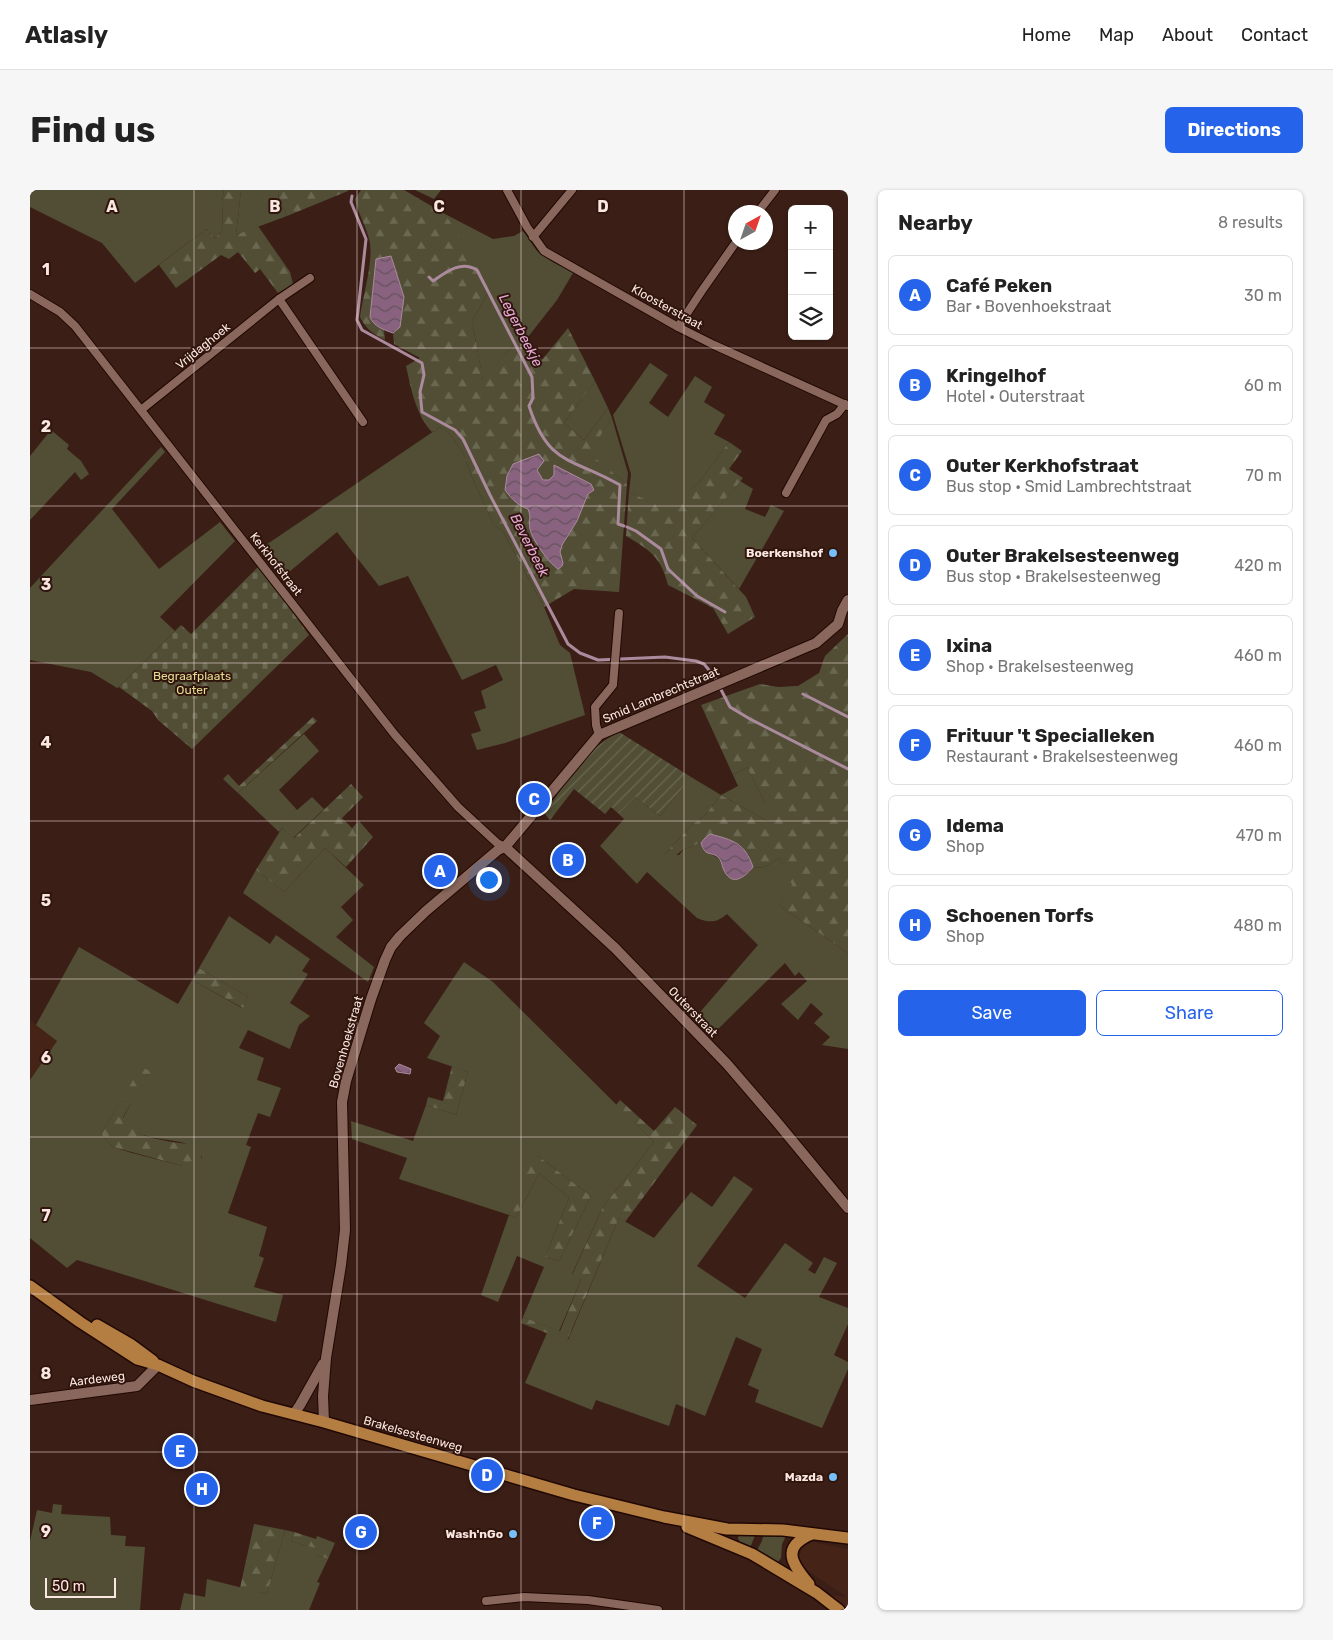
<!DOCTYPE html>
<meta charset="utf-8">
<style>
:root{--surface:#fff;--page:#f6f6f6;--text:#222;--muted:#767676;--line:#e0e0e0;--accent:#2563eb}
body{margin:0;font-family:Rubik,sans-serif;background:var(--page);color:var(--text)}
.controls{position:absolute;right:15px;top:15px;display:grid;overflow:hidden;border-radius:8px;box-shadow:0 1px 4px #0004}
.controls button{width:45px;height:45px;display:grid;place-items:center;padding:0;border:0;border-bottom:1px solid var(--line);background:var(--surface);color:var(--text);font:25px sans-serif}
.compass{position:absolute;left:698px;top:15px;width:45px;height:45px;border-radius:50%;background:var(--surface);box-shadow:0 1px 4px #0004;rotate:40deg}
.scale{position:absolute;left:15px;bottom:12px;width:71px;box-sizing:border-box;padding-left:5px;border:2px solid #fbe7e1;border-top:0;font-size:14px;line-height:18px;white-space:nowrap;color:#fbe7e1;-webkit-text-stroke:4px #30150c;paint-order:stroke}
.you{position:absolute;left:458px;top:689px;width:18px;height:18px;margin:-12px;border:4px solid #fff;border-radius:50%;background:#1a73e8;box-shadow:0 0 0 8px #1a73e833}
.badge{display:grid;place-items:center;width:32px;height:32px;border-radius:50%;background:var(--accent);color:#fff;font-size:16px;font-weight:700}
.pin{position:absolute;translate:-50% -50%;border:2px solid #fff;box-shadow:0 1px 5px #0006}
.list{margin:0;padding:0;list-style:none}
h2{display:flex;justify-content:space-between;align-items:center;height:65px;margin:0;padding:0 20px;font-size:21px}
h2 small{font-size:16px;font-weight:400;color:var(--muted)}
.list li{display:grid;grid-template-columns:32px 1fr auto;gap:15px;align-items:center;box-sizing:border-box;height:80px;margin:0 10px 10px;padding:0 10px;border:1px solid var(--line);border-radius:8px}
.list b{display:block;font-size:19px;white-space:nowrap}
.list p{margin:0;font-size:16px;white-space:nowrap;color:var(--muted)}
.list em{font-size:16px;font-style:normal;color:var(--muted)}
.actions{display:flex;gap:10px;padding:15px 20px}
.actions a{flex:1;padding:11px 0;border:1px solid var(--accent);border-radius:8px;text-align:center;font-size:18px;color:var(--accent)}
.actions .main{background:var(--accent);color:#fff}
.icon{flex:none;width:28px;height:28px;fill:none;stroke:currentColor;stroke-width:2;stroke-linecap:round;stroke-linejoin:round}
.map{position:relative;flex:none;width:818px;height:1420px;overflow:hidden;border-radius:8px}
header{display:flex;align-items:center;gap:30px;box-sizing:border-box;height:70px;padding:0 25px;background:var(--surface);border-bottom:1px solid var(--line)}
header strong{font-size:24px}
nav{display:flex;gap:28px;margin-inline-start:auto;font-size:18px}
.intro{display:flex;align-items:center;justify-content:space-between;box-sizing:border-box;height:120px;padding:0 30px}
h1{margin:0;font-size:35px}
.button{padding:12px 22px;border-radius:8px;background:var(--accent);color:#fff;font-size:18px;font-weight:700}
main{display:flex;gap:30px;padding:0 30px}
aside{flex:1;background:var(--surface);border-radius:8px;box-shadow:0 1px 4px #0004}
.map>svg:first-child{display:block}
</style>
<header>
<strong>Atlasly</strong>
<nav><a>Home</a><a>Map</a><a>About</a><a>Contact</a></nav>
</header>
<div class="intro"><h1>Find us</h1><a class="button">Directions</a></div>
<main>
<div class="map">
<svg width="818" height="1420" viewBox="0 0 818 1420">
<defs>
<pattern id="forest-firs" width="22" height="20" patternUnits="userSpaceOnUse" patternTransform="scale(1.25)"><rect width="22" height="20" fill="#514e35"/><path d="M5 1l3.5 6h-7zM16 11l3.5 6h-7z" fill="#6b6852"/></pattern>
<pattern id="cemetery-stones" width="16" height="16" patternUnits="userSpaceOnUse" patternTransform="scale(1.25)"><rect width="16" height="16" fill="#514e35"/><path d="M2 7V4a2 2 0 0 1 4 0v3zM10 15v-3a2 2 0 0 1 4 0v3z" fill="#6b6852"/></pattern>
<pattern id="garden-furrows" width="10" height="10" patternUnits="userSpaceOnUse" patternTransform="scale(1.25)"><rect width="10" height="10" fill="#514e35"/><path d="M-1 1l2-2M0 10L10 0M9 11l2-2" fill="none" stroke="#6b6852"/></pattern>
<pattern id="water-waves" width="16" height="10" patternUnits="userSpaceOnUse" patternTransform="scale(1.25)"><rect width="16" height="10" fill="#88627e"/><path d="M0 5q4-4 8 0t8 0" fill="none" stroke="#66525e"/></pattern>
</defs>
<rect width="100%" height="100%" fill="#3b1f16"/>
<g fill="#462317">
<path d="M0,830L27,851L0,890Z"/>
<path d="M782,1352L818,1359V1420H809L787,1403L817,1407L775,1379L769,1368L772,1357Z"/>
</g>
<g fill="#514e35" fill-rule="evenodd">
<path d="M0,0H194L192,11L193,40L185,48L176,39L105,93L72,53L0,17Z"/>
<path d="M211,0H248L249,15L254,19L257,26L206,45Z"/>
<path d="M385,0H411L404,9Z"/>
<path d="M415,24L463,49L484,46L493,41L507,61L521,71L543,83L527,110L494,152H486L453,191L442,131L459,101Z"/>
<path d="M620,173L638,185L619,213L638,227L665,186L682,197L674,212L695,225L684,244L699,252L668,294L635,319L599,302L601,284L583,225Z"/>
<path d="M565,191L578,218L554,250L534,233Z"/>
<path d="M582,228L598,283L597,294L558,263Z"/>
<path d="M410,237L415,240L424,249L434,265L441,285L464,335L474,343L514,417L530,455L540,463L555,525L475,553L447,560L441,544L451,541L444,522L456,518L451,501L473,490L466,475L432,490L378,386L349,396L307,342L253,387L230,359Z"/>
<path d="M21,240L39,255L37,259L51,271L59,284L51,290L45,282L0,330V266Z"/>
<path d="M131,257L135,262L82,319L129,379L190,332L205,351L130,427L145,441L89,497L87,498L61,482L0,470V398Z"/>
<path d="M710,291L723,299L715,319L735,327L741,315L754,321L709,399L662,348Z"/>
<path d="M274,544L289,561L249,600L267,620L282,607L294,619L263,648L252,638L249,642L208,603Z"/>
<path d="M717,577L739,621V632L691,605L675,625L662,635L634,665H649L654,659L671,653L673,660L690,669L693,677L718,683L723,677C735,680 740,673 750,668L763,695L750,716L818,763V859L792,855L800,847L784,833L793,824L781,813L768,830L751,814L777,791L769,782L765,786L755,773L682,845L665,828L728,755L697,724C687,733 679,733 667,728L617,682L607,694L570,656L594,629L589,624L605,607L630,626L661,587L691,605L708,596L703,585Z"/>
<path d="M295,658L334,695L311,717L323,730L306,747L344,777L338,792L213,703L226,680L254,702Z"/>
<path d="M199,726L240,754L246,745L280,769L272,781L278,784L260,813L280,826L269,835L260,859L218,840L209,858L234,868L227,890L251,898L240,927L228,923L216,955L221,957L198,1023L237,1037L229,1066L234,1068L224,1097L253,1105L246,1132L47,1070L37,1078L0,1048V890L27,851L6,835L49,757L148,814L162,790L212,818L218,807L169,778ZM111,878L101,913L93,928C101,951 138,947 157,954C162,956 167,963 172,967L170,972L153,976L102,963L83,957L71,944Z"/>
<path d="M434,772L463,792L624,952L573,1017L542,1084L551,1090L529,1141L493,1127L514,1077L487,1066L468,1112L451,1105L479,1025L369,989L377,968L322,949L321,931L383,951L396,915L426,925L438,882L397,868L410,846L394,833ZM508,966L561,1006L529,1071L515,1067L539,1008L509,983L486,1028L479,1025Z"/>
<path d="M704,986L723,999L667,1076L715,1108L755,1053L783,1073L778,1080L785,1084L794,1067L807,1073L789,1107L818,1118V1134L804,1165L818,1172V1179L792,1238L725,1212L729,1200L718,1195L732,1159L706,1147L675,1226L646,1214L639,1236L566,1210L562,1220L495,1193L517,1143L538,1150L589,1028L624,1048L661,1002L682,1017Z"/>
<path d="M23,1314L32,1315L31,1324L80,1327L81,1345L96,1346L95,1356L115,1357L110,1420H0V1351L7,1320L22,1323Z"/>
<path d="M255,1340L264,1342L261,1351L289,1359L287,1365L298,1369L287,1392L290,1393L279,1420H150L154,1403L175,1407L177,1389L237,1404Z"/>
<path d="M734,1342L757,1344L752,1354L751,1368L747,1373L726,1362L732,1351Z"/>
<path d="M726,1343L720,1358L710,1353L708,1348L709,1345Z"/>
</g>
<g fill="url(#forest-firs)">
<path d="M194,0H211L206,45L228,36L260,82L263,94L248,103L230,79L225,83L208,62L199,69L191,65L146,98L129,75L176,39L185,48L193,40L192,11Z"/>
<path d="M248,0H318V1L257,26L254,19L249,15Z"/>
<path d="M331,0H374L415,24L453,83L459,101L442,131L453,190L486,152H494L512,170L538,138L565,191L534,233L554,250L578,218L582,228L559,263L597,294L589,402L544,399L514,417L474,343L464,335L441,285L434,265L424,249L415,240L410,237L402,242C386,225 381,199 376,176L390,168L364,154L363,143L366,141L346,69L340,127L342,132L354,140L355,150C343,144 336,139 330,127C333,105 343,74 340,53C337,37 328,24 325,9Z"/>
<path d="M699,252L712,261L699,279L713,288L662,348L716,407L725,427L698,444L683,418L638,395C631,367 620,360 596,346L599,302L635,318L668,294Z"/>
<path d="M818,444V763L750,716L762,695L750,668C740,673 735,680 723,677L718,664L675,648L671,653L654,659L640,670L634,665L662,635L675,625L691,605L739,632V621L717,577L703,585L671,515L730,494L748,497L768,496L789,483L795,466Z"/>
<path d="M283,527L287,531L208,603L193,589L198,584L209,596Z"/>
<path d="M321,594L333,607L312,628L322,638L329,631L343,647L316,677L295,658L254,702L226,680L252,638L264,648Z"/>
<path d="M169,778L218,807L213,818L162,790Z"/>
<path d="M422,876L438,882L426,925L396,915L398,907L413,911Z"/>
<path d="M111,877L122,882L101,913L93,927C99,945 126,949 142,952C147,953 154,953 158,954C166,958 180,971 165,976C162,977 156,976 153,976L83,957L71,944Z"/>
<path d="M590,910L624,941L645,917L667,935L595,1032L589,1028L537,1151L491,1133L493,1127L530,1141L551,1090L542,1085L573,1017L624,952L586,915Z"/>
<path d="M508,966L561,1006L529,1071L515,1067L539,1008L509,983L486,1028L479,1025L502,969Z"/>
<path d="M224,1334L255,1340L237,1404L210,1398Z"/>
<path d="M264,1342L286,1349L287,1346L305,1353L298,1369L287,1365L288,1359L261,1351Z"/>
</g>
<path fill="url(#cemetery-stones)" d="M229,376L279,445L162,559L128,530L122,521L89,497L151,435L161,444Z"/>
<path fill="url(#garden-furrows)" d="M589,542L661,587L630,626L605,607L589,624L581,617L575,624L544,599L520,630L514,623C536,594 556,558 589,542Z"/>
<g fill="url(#water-waves)" stroke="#aa8a9c">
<path d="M361,66L374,107L370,137L363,143C354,140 343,136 340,127L346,69Z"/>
<path d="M509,264L514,271L507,280L513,290H519L524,285V275L561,294L564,300L558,304L547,331L532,355L530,362L533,373L532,376L528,379C519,373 502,350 500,339C498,331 502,329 498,319C487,315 482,309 475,300L477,286L483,274Z"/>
<path d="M680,644C703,650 715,653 723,677C714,688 701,698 693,678C692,675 691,669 688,667C680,661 675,667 671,653L675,648Z"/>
<path d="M369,874L381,879L380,884L367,882L365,878Z"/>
</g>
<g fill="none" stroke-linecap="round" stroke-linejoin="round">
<g stroke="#aa8a9c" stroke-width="3">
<path d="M322,6L321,12L336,49L327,130L332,140L392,173L394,185L390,202L392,222L425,240L433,249L460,305L538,454L550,463L568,470L635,467L666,471L674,474L684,486L700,517L720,529L818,579"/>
<path d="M399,87L403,91C416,82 431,70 447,80L502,187L503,208L499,216C519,277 542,267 590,295L588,334L594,336"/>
<path d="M597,337L606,341L631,359L638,379L667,406L695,422"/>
<path d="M773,504L818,527"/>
</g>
<g stroke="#210802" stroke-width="10">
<g id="street">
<path d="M477,0L497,37L514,61L648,137L684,155L818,216"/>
<path d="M728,22L745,0"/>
<path d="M503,47L542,0"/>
<path d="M0,104L30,122L45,136L365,545L428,617L467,653L475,657"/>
<path d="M249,109L333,232"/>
<path d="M648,137L671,102L706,52"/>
<path d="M111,220L249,109L280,88"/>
<path d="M756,303L796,230L807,224L815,214"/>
<path d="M569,545L566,535L565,517L583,495L589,423"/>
<path d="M456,1411L494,1407L558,1410L628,1420"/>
</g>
</g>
<g stroke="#210802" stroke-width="12">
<g id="secondary">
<path d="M475,657L585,758L697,874L746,931L818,1018"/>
<path d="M0,1210L107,1196L128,1175"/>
<path d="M264,1224L270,1215L293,1174"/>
<path d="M294,1232L293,1206L296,1168L311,1075L315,1040L312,912L316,891L341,809L355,770L361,757L370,746L396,721L468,660L475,657L569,545L786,453L808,434L812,421L818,410"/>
</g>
</g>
<g stroke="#210802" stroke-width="14">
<g id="primary">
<path d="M0,1096L50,1132L107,1169L128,1175L163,1191L232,1216L294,1232L544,1305L634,1327L697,1339L753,1340L818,1348"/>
<path d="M67,1135L100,1154L123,1171"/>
<path d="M657,1337L722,1364L787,1403L809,1420"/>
<path d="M779,1394C762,1374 750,1357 782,1344"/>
</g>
</g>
<use href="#street" stroke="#89675c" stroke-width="8"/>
<use href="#secondary" stroke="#89675c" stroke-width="10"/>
<use href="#primary" stroke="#b47e43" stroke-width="11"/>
</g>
<path fill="none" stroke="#fbe7e1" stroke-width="1" stroke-opacity="0.55" d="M164,0V1420M327,0V1420M491,0V1420M654,0V1420M0,158H818M0,316H818M0,473H818M0,631H818M0,789H818M0,947H818M0,1104H818M0,1262H818"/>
<g fill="#76c0f7" stroke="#30150c" stroke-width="2">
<circle cx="803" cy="363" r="5"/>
<circle cx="803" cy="1287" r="5"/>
<circle cx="483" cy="1344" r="5"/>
</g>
<g text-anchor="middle" stroke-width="4" stroke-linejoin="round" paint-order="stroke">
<g font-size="12" fill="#fbe7e1" stroke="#30150c">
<text transform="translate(637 117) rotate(29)" y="4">Kloosterstraat</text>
<text transform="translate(173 156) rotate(-39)" y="4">Vrijdaghoek</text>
<text transform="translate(246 374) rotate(52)" y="4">Kerkhofstraat</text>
<text transform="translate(631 505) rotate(-23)" y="4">Smid Lambrechtstraat</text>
<text transform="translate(663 822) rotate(46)" y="4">Outerstraat</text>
<text transform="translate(316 852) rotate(-74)" y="4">Bovenhoekstraat</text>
<text transform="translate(67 1189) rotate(-7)" y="4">Aardeweg</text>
<text transform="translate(383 1244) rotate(16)" y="4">Brakelsesteenweg</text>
</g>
<g font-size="12" font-weight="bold" fill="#fbe7e1" stroke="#30150c" text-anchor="end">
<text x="793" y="367">Boerkenshof</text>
<text x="793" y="1291">Mazda</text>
<text x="473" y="1348">Wash'nGo</text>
</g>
<g font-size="12" fill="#e5dc94" stroke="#30150c">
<text x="162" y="490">Begraafplaats<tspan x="162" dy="14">Outer</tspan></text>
</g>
<g font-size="14" font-style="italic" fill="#e6a8d6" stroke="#30150c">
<text transform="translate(491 140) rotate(63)" y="5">Legerbeekje</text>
<text transform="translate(500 355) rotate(63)" y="5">Beverbeek</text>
</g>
</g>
<g font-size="16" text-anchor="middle" font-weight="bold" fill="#fbe7e1" stroke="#30150c" stroke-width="4" stroke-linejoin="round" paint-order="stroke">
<text x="82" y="22">A</text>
<text x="245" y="22">B</text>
<text x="409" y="22">C</text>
<text x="573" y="22">D</text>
<text x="16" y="85">1</text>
<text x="16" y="242">2</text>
<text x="16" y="400">3</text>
<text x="16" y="558">4</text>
<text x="16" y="716">5</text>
<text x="16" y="873">6</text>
<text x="16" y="1031">7</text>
<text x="16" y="1189">8</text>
<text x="16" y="1347">9</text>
</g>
</svg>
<div class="controls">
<button>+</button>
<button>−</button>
<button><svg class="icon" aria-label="layers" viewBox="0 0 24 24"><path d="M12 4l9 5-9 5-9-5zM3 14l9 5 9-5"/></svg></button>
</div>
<svg class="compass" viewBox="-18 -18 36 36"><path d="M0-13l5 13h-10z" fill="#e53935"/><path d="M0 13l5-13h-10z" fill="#767676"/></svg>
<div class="scale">50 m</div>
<div class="you"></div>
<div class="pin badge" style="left:410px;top:681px">A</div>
<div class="pin badge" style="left:538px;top:670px">B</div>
<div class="pin badge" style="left:504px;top:609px">C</div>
<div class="pin badge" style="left:457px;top:1285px">D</div>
<div class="pin badge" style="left:150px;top:1261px">E</div>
<div class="pin badge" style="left:567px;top:1333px">F</div>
<div class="pin badge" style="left:331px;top:1342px">G</div>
<div class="pin badge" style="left:172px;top:1299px">H</div>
</div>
<aside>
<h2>Nearby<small>8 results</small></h2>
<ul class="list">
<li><span class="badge">A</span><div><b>Café Peken</b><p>Bar · Bovenhoekstraat</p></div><em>30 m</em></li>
<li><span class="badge">B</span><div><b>Kringelhof</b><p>Hotel · Outerstraat</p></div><em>60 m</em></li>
<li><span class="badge">C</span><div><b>Outer Kerkhofstraat</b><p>Bus stop · Smid Lambrechtstraat</p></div><em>70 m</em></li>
<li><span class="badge">D</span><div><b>Outer Brakelsesteenweg</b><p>Bus stop · Brakelsesteenweg</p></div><em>420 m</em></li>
<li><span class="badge">E</span><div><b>Ixina</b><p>Shop · Brakelsesteenweg</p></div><em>460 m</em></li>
<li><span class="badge">F</span><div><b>Frituur 't Specialleken</b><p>Restaurant · Brakelsesteenweg</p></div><em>460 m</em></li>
<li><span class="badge">G</span><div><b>Idema</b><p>Shop</p></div><em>470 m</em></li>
<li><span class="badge">H</span><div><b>Schoenen Torfs</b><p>Shop</p></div><em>480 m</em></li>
</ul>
<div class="actions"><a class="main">Save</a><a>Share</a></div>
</aside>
</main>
